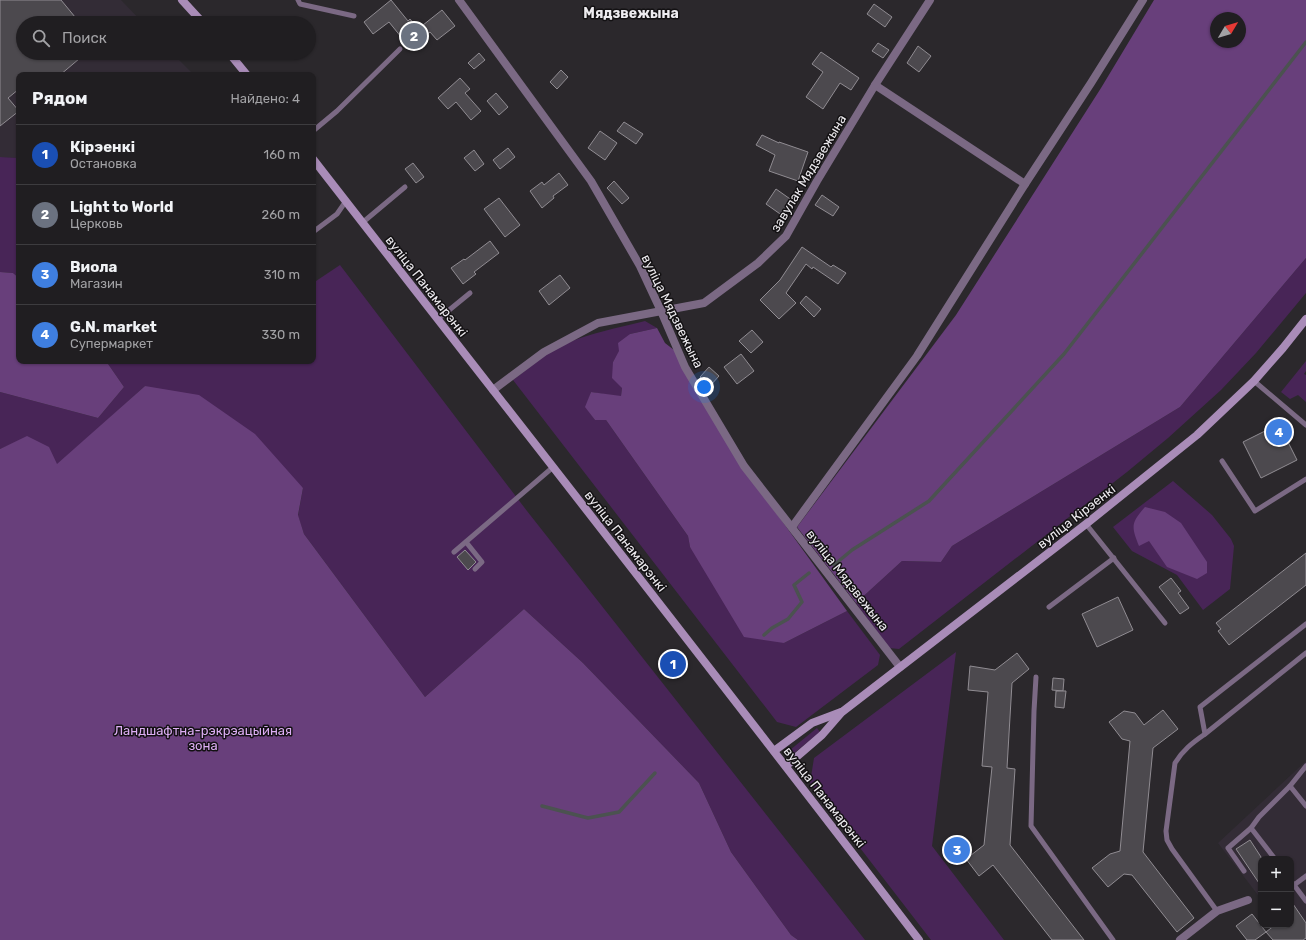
<!DOCTYPE html>
<html lang="ru">
<meta charset="utf-8">
<style>
:root{--surface:#201e21;--page:#28272a;--text:#f1f3f6;--muted:#a2a2a5;--line:#3d3c3f;--accent:#2563eb}
body{margin:0;font-family:Rubik,sans-serif;background:var(--page);color:var(--text)}
.controls{position:absolute;right:12px;bottom:12px;display:grid;overflow:hidden;border-radius:8px;box-shadow:0 1px 3px #0004}
.controls button{width:36px;height:36px;display:grid;place-items:center;padding:0;border:0;border-bottom:1px solid var(--line);background:var(--surface);color:var(--text);font:20px sans-serif}
.compass{position:absolute;left:1210px;top:12px;width:36px;height:36px;border-radius:50%;background:var(--surface);box-shadow:0 1px 3px #0004;rotate:52deg}
.you{position:absolute;left:704px;top:387px;width:14px;height:14px;margin:-10px;border:3px solid #fff;border-radius:50%;background:#1a73e8;box-shadow:0 0 0 6px #1a73e833}
.badge{display:grid;place-items:center;width:26px;height:26px;border-radius:50%;background:var(--accent);color:#fff;font-size:13px;font-weight:700}
.pin{position:absolute;translate:-50% -50%;border:2px solid #fff;box-shadow:0 1px 4px #0006}
.list{margin:0;padding:0;list-style:none}
h2{display:flex;justify-content:space-between;align-items:center;height:52px;margin:0;padding:0 16px;font-size:17px}
h2 small{font-size:13px;font-weight:400;color:var(--muted)}
.list li{display:grid;grid-template-columns:26px 1fr auto;gap:12px;align-items:center;box-sizing:border-box;height:60px;padding:0 16px;border-top:1px solid var(--line)}
.list b{display:block;font-size:15px;white-space:nowrap}
.list p{margin:0;font-size:13px;white-space:nowrap;color:var(--muted)}
.list em{font-size:13px;font-style:normal;color:var(--muted)}
.icon{flex:none;width:22px;height:22px;fill:none;stroke:currentColor;stroke-width:2;stroke-linecap:round;stroke-linejoin:round}
.map{position:relative;flex:none;width:1306px;height:940px;overflow:hidden}
.search{position:absolute;background:var(--surface);box-shadow:0 1px 3px #0004;left:16px;top:16px;width:300px;height:44px;display:flex;align-items:center;gap:10px;box-sizing:border-box;padding:0 14px;border-radius:22px;color:var(--muted);font-size:15px}
.panel{position:absolute;background:var(--surface);box-shadow:0 1px 3px #0004;left:16px;top:72px;width:300px;height:292px;border-radius:8px}
.map>svg:first-child{display:block}
</style>
<div class="map">
<svg width="1306" height="940" viewBox="0 0 1306 940">
<rect width="100%" height="100%" fill="#2b282c"/>
<g fill="#332c36">
<path d="M0,0H121L143,23H23V53H172L194,75H19V158L0,157Z"/>
<path d="M1306,761V940H1293L1291,925V859H1261V899L1218,843Z"/>
</g>
<g fill="#482557">
<path d="M0,157L19,158V278L13,273L0,272Z"/>
<path d="M1306,258V293L1256,353L1221,390L1168,438L1127,472L899,649L889,648L856,603L902,561L941,562L952,546L1180,407Z"/>
<path d="M340,265L527,511L865,940H798L791,935L731,852L699,783L583,663L524,609L425,697L304,534L298,516L303,488L145,386L57,465L28,437L0,449V392L98,418L124,387L106,361H313V283Z"/>
<path d="M645,321L657,328L630,334L613,362L622,388L621,397L591,392L586,407L595,420H606L688,536L690,547L784,643L847,611L880,655L878,665L796,727L777,722L513,380C524,372 535,362 547,354C573,336 614,329 645,321Z"/>
<path d="M1306,361V371L1304,374L1306,375V402L1298,395L1290,399L1281,392Z"/>
<path d="M1173,481L1212,515L1231,539L1234,546L1230,589L1203,610L1177,575L1132,551L1113,527Z"/>
<path d="M956,652L932,846L1004,940H931L810,783L814,758Z"/>
<path d="M817,728L820,732L793,754L790,750Z"/>
</g>
<g fill="#683f7b" fill-rule="evenodd">
<path d="M1154,0H1306V258L1180,407L952,546L941,562L902,561L856,603L797,527L956,315L1101,88ZM1216,18H1240V42H1216Z"/>
<path d="M0,272L13,273L19,278V361H106L124,387L98,418L0,392Z"/>
<path d="M657,328L665,343L674,350L743,467L847,611L784,643L744,637L690,547L688,536L606,420H595L585,407L591,392L621,396L622,388L612,378L613,362L619,351L618,343L630,334Z"/>
<path d="M145,386L199,395L255,434L303,488L298,515L304,534L425,697L524,609L583,663L699,783L731,852L791,935L798,940H0V449L27,436L49,447L57,464Z"/>
<path d="M1145,507L1165,512L1181,523L1207,562V573L1197,579L1167,567L1149,541L1139,546C1131,526 1131,523 1145,507Z"/>
</g>
<g fill="none" stroke-linecap="round" stroke-linejoin="round">
<g stroke="#4b5250" stroke-width="3.5">
<path d="M834,565L852,550L929,501L1064,354L1306,42"/>
<path d="M764,635L772,628L788,619L802,602L794,585L809,573"/>
<path d="M542,806L588,818L619,812L655,773"/>
</g>
</g>
<g fill="#4c494e" stroke="#908c92">
<path d="M0,0H61L80,23H23V53H86L60,75H19V89L8,98L19,111L0,126Z"/>
<path d="M391,0L408,21L410,19L418,29L442,10L455,26L437,40L430,32L410,48L389,22L373,34L364,22Z"/>
<path d="M874,4L892,17L885,27L867,14Z"/>
<path d="M878,43L889,50L883,58L872,51Z"/>
<path d="M918,46L931,56L919,72L907,63Z"/>
<path d="M821,52L859,78L851,90L840,83L823,109L806,97L823,72L812,64Z"/>
<path d="M479,53L485,60L474,69L468,63Z"/>
<path d="M561,70L568,77L557,89L550,82Z"/>
<path d="M460,78L470,89L465,93L481,111L471,120L456,102L448,109L438,98Z"/>
<path d="M496,93L508,107L499,115L487,101Z"/>
<path d="M624,122L643,134L636,144L617,131Z"/>
<path d="M600,131L617,143L605,160L588,148Z"/>
<path d="M762,135L779,143V142L808,152L798,181L769,171L775,155L756,145Z"/>
<path d="M508,148L515,157L500,169L493,160Z"/>
<path d="M474,150L484,164L475,171L464,158Z"/>
<path d="M413,163L424,177L416,183L405,169Z"/>
<path d="M559,173L568,185L553,196L554,198L542,208L530,191L542,182L544,185Z"/>
<path d="M614,181L629,198L622,204L607,188Z"/>
<path d="M776,189L793,201L783,216L766,204Z"/>
<path d="M822,195L839,207L833,216L815,205Z"/>
<path d="M499,198L520,225L505,237L484,209Z"/>
<path d="M490,241L499,253L474,272L476,274L463,284L451,268L464,259L465,260Z"/>
<path d="M802,247L831,267L833,265L846,273L838,284L813,267L812,269L806,264L786,293L796,303L779,319L760,300L780,280Z"/>
<path d="M560,275L570,288L549,305L539,291Z"/>
<path d="M806,296L821,309L814,317L800,303Z"/>
<path d="M752,330L763,342L751,353L739,341Z"/>
<path d="M741,354L754,371L737,384L724,367Z"/>
<path d="M709,367L719,376L710,386L700,377Z"/>
<path d="M1279,424L1297,460L1261,478L1243,442Z"/>
<path d="M465,550L476,562L468,570L457,557Z"/>
<path d="M1306,553V585L1229,645L1218,631L1221,629L1216,623Z"/>
<path d="M1171,578L1181,591L1178,593L1189,608L1180,614L1159,587Z"/>
<path d="M1118,597L1133,630L1097,647L1082,614Z"/>
<path d="M1017,653L1029,669L1012,683L1007,768L1015,769L1010,845L1084,940H1052L993,865L979,876L966,859L984,845L992,767L982,766L988,692L968,690L970,666L995,670Z"/>
<path d="M1053,678L1064,679L1063,691L1052,690Z"/>
<path d="M1056,691H1066L1064,708L1055,707Z"/>
<path d="M1163,710L1178,729L1153,748L1143,852L1194,918L1177,932L1132,875L1124,874L1108,887L1092,868L1110,854L1120,851L1130,741L1122,739L1109,722L1124,711L1135,713L1144,725Z"/>
<path d="M1250,840L1261,857V886L1236,849Z"/>
<path d="M1291,901L1306,923V938L1303,940H1273L1266,932L1275,925H1291Z"/>
<path d="M1252,914L1266,932L1255,940H1247L1236,926Z"/>
</g>
<g fill="none" stroke-linecap="round" stroke-linejoin="round">
<g stroke="#7b6984" stroke-width="5">
<path d="M298,0L300,4L354,16"/>
<path d="M313,131L337,111L400,49"/>
<path d="M362,223L405,187"/>
<path d="M313,232L337,214L346,201"/>
<path d="M437,320L470,293"/>
<path d="M1254,381L1306,425"/>
<path d="M1222,461L1255,511L1306,479"/>
<path d="M1086,524L1165,623"/>
<path d="M466,542L482,562L475,569"/>
<path d="M454,552L552,468"/>
<path d="M1049,607L1114,558"/>
<path d="M1036,677L1034,711L1031,826L1113,940"/>
<path d="M1205,734L1306,653"/>
<path d="M1290,786L1306,806"/>
<path d="M1251,828L1275,859"/>
<path d="M1244,871L1228,848L1251,828L1259,817L1290,786L1306,766"/>
<path d="M1291,881L1306,901"/>
<path d="M1294,885L1306,876"/>
<path d="M1217,911L1172,849L1167,840L1166,831L1175,763C1183,750 1192,743 1205,734L1200,707L1306,624"/>
</g>
<g stroke="#7b6984" stroke-width="8">
<path d="M459,0L591,181L640,266L661,311L685,367L744,466L900,667"/>
<path d="M875,85L1025,184"/>
<path d="M493,390L544,352L598,323L704,303L758,263L786,236L817,181L875,85L930,0"/>
<path d="M792,527L917,356L1025,184L1091,83L1143,0"/>
<path d="M1180,940L1217,911L1248,900"/>
</g>
<g stroke="#a98cb8" stroke-width="8">
<path d="M182,0L203,23"/>
<path d="M229,53L247,75"/>
<path d="M313,159C515,419 719,678 919,940"/>
<path d="M774,751L812,723L841,712"/>
<path d="M786,766L822,735L842,712L1086,524L1197,435L1254,381L1283,348L1306,319"/>
</g>
</g>
<g text-anchor="middle" stroke-width="3" stroke-linejoin="round" paint-order="stroke">
<g font-size="13" fill="#edebef" stroke="#131113">
<text transform="translate(808 173) rotate(-59)" y="5">завулак Мядзвежына</text>
<text transform="translate(427 286) rotate(52)" y="5">вуліца Панамарэнкі</text>
<text transform="translate(673 311) rotate(64)" y="5">вуліца Мядзвежына</text>
<text transform="translate(1076 516) rotate(-38)" y="5">вуліца Кірэенкі</text>
<text transform="translate(626 541) rotate(52)" y="5">вуліца Панамарэнкі</text>
<text transform="translate(848 580) rotate(52)" y="5">вуліца Мядзвежына</text>
<text transform="translate(825 797) rotate(52)" y="5">вуліца Панамарэнкі</text>
</g>
<g font-size="13" fill="#ddaef4" stroke="#131113">
<text x="203" y="735">Ландшафтна-рэкрэацыйная<tspan x="203" dy="15">зона</tspan></text>
</g>
<g font-size="14" font-weight="bold" fill="#edebef" stroke="#131113">
<text x="631" y="18">Мядзвежына</text>
</g>
</g>
</svg>
<div class="controls">
<button>+</button>
<button>−</button>
</div>
<svg class="compass" viewBox="-18 -18 36 36"><path d="M0-13l5 13h-10z" fill="#e53935"/><path d="M0 13l5-13h-10z" fill="#a2a2a5"/></svg>
<div class="you"></div>
<div class="pin badge" style="left:673px;top:664px;background:#1a4fb4">1</div>
<div class="pin badge" style="left:414px;top:36px;background:#6b7280">2</div>
<div class="pin badge" style="left:957px;top:850px;background:#3f7fe0">3</div>
<div class="pin badge" style="left:1279px;top:432px;background:#3f7fe0">4</div>
<div class="search"><svg class="icon" aria-label="search" viewBox="0 0 24 24"><circle cx="10" cy="10" r="6"/><path d="M15 15l6 6"/></svg>Поиск</div>
<section class="panel">
<h2>Рядом<small>Найдено: 4</small></h2>
<ul class="list">
<li><span class="badge" style="background:#1a4fb4">1</span><div><b>Кірэенкі</b><p>Остановка</p></div><em>160 m</em></li>
<li><span class="badge" style="background:#6b7280">2</span><div><b>Light to World</b><p>Церковь</p></div><em>260 m</em></li>
<li><span class="badge" style="background:#3f7fe0">3</span><div><b>Виола</b><p>Магазин</p></div><em>310 m</em></li>
<li><span class="badge" style="background:#3f7fe0">4</span><div><b>G.N. market</b><p>Супермаркет</p></div><em>330 m</em></li>
</ul>
</section>
</div>
